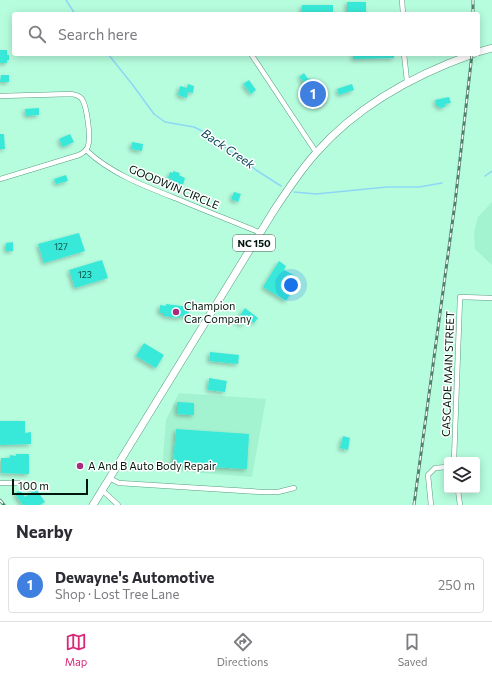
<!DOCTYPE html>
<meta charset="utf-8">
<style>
:root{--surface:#fff;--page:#f2f2f3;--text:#2b2b33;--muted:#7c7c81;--line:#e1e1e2;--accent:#db2777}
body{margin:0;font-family:Commissioner,sans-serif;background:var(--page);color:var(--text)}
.controls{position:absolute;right:12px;bottom:12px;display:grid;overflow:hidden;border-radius:4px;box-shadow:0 2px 10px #0003}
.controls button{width:36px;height:36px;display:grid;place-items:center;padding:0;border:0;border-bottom:1px solid var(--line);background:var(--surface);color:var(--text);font:20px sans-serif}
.scale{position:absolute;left:12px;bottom:10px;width:76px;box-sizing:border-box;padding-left:4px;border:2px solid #00170d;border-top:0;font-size:11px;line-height:14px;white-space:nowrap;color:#00170d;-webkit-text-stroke:3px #fff;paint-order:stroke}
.you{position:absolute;left:291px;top:285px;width:14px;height:14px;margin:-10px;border:3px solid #fff;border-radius:50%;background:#1a73e8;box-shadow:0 0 0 6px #1a73e833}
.badge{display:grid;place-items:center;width:26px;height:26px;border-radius:50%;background:var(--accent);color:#fff;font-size:13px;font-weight:700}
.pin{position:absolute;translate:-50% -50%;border:2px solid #fff;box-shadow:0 1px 4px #0006}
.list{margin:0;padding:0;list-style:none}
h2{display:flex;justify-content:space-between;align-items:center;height:52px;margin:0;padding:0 16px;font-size:17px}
h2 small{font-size:13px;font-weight:400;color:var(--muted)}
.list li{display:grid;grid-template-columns:26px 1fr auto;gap:12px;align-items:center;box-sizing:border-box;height:56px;margin:0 8px 8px;padding:0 8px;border:1px solid var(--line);border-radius:4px}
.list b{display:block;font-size:15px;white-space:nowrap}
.list p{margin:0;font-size:13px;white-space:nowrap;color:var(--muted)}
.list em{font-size:13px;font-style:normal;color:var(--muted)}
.icon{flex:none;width:22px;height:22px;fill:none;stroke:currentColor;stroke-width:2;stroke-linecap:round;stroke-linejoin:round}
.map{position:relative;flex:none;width:492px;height:505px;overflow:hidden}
.search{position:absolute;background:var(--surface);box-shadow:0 2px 10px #0003;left:12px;right:12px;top:12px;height:44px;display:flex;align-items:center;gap:10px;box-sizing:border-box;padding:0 14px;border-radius:4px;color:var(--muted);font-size:15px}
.sheet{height:116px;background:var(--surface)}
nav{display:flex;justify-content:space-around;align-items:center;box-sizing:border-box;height:56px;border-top:1px solid var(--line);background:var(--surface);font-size:11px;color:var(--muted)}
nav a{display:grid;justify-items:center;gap:2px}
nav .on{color:var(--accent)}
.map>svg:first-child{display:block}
</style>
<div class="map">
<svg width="492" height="505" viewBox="0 0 492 505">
<defs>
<filter id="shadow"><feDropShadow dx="-2" dy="2" stdDeviation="2" flood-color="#0004"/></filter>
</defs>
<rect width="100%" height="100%" fill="#b6fdde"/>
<g fill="#a4f3d0">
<path d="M492,202V265L475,249L474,232L478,217Z"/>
<path d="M179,393L266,399L252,477L162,470L166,420Z"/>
</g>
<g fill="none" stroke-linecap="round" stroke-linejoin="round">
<g stroke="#8ed7f4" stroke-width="1.5">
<path d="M66,0L75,14"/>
<path d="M108,54L132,84L154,114L165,122L194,127L206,133L256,170L281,186"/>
<path d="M485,176L492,171"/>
<path d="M294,192L316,194L387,187H419L442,183"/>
</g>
</g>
<g fill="#37e9d9" filter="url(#shadow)">
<rect x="347" y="2" width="19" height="12"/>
<rect x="302" y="5" width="31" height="9"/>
<path d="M0,50H7V55H9V60H7V63H0Z"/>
<path d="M353,54H394V58L353,59Z"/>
<path d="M304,73L308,79L310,78L327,100L319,106L302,84L304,82L299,77Z"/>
<path d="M1,75H9V82H0Z"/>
<path d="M249,80L256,90L251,94L243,84Z"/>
<path d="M188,84L194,86L193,93L188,92L187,98L178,95L180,86L187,88Z"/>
<path d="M352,84L354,90L339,95L337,89Z"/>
<path d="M449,97L451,103L445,104V107L439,108L438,105H436L435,100Z"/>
<path d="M39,108V115L26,116L25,109Z"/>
<path d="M0,134H4L5,149H0Z"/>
<path d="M70,134L74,142L63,147L59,139Z"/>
<path d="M132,142L143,144L142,151L131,149Z"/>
<path d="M173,171L180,173L179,175L185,178L183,185L171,181L172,179L168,178L170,172L173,173Z"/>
<path d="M66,175L68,181L56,184L54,179Z"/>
<path d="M234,192L241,194L238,202L231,199Z"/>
<path d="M79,233L85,251L44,263L38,244Z"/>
<path d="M13,242V251H6V243Z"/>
<path d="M102,260L108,278L75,288L69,270Z"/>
<path d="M279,261L286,266L284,270L296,276L290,285L294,288L286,301L263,287Z"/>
<path d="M166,304L190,307L188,317L180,316V318L164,316V313H159L160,305L166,306Z"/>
<path d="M245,308L258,318L254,323L247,318L242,325L236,321Z"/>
<path d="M144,343L164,355L156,368L136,356Z"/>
<path d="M210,352L239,355L238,364L209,361Z"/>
<path d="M209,378L227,381L225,392L208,390Z"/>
<path d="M177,402L194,403V415L177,414Z"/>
<path d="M0,421H25V433L31,432V444L0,445Z"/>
<path d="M176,429L249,434L247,469L173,465Z"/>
<path d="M343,436L350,438L348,450L340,448Z"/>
<path d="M16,454H29V474L1,473V458H10V455L16,456Z"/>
<path d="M36,489L45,502L40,505H23L15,494L20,490L25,497Z"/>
</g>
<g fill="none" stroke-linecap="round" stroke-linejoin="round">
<g stroke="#599d81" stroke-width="5.5">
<g id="street">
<path d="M402,0L403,14"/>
<path d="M251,54L316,152"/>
<path d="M404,54L407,81"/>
<path d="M0,96L71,94C76,95 79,95 82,99C87,107 91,137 88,146C87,150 83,153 79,155L0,179"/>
<path d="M86,150C110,173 144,186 175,198C203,210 232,221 261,233"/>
<path d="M454,460L460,297L492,298"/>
<path d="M109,478L119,483L262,492H278L294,488"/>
<path d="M0,483H20"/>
<path d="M102,490L118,505"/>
<path d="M458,490L460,505"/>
<path d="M431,505L428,475L435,468L447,467"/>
</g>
</g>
<g stroke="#599d81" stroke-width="8">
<g id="primary">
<path d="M478,52L492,48"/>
<path d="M93,505L273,212C286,192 300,171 316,153C358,105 414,75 473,54"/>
</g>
</g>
<use href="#street" stroke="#fff" stroke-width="4.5"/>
<use href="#primary" stroke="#fff" stroke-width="7"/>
<g stroke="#53806c" stroke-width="3">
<g id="rail">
<path d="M473,0V14"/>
<path d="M0,500L4,505"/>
<path d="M414,505L455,203L472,54"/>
</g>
</g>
<use href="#rail" stroke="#fff" stroke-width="1.5" stroke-dasharray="4.5" stroke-linecap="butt"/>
</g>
<g fill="#a82a7c" stroke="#fff" stroke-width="1.5">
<circle cx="176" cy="312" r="4"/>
<circle cx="80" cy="466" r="4"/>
</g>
<g text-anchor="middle" stroke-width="3" stroke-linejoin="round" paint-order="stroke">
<g font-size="9" fill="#0e4c40">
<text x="61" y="250">127</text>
<text x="85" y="278">123</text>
</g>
<rect fill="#fff" stroke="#4c5d56" stroke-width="1" x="233" y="235" width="42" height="16" rx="3"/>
<g font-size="10" font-weight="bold" fill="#00170d">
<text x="254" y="247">NC 150</text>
</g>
<g font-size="11" fill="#00170d" stroke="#fff">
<text transform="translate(174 187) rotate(23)" y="4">GOODWIN CIRCLE</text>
<text transform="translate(448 374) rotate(-88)" y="4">CASCADE MAIN STREET</text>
</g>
<g font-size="11" fill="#00170d" stroke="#fff" text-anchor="start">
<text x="184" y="310">Champion<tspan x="184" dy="13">Car Company</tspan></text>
<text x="88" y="470">A And B Auto Body Repair</text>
</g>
<g font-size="12" font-style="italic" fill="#0c4a5e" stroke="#fff">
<text transform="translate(228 149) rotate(34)" y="4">Back Creek</text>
</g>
</g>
</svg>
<div class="controls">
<button><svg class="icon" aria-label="layers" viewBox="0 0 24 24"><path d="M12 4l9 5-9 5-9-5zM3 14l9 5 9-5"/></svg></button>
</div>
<div class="scale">100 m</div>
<div class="you"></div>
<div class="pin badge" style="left:313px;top:94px;background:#3f7fe0">1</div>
<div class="search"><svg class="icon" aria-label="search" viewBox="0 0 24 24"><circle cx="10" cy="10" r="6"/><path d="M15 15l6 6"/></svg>Search here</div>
</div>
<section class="sheet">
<h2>Nearby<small></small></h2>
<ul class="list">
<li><span class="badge" style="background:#3f7fe0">1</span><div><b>Dewayne's Automotive</b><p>Shop · Lost Tree Lane</p></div><em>250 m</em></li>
</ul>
</section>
<nav>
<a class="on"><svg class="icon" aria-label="map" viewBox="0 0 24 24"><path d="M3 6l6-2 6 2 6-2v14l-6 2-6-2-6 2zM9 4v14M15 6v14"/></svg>Map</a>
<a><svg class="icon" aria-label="directions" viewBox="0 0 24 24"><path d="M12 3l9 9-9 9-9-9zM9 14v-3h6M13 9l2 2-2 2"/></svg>Directions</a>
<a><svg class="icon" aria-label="saved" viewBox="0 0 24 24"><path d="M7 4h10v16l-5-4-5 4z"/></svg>Saved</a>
</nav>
